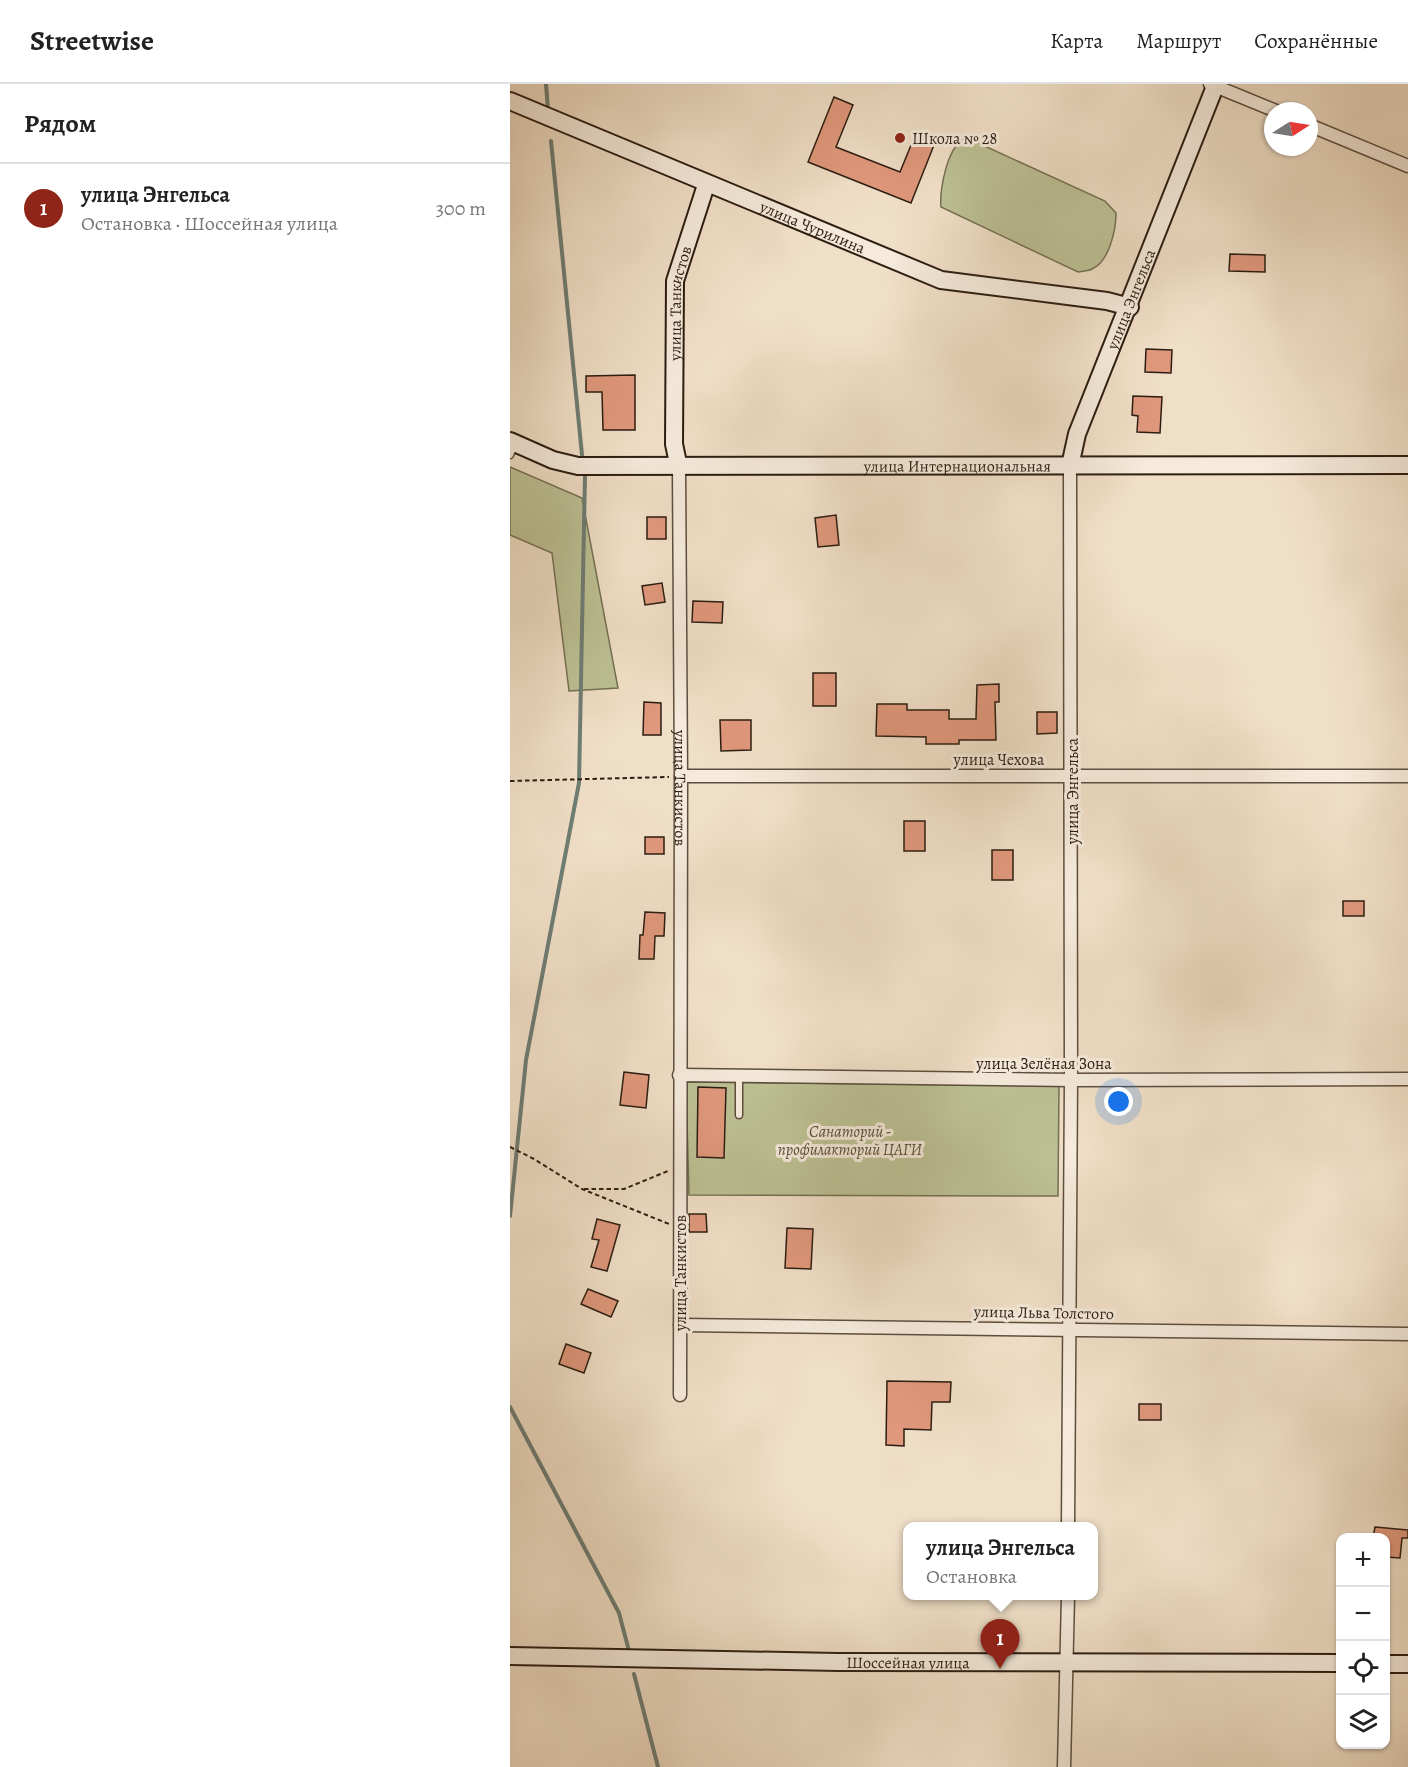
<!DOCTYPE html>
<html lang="ru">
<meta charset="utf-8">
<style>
:root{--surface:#fff;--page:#f6f6f6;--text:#222;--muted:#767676;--line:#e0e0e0;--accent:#8f2418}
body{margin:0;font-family:Alegreya,serif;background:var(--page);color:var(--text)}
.controls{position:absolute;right:18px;bottom:18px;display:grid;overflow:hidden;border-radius:12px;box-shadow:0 2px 4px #0004}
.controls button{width:54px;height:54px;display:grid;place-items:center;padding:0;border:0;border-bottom:2px solid var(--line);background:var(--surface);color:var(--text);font:30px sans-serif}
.compass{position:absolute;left:754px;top:18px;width:54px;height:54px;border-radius:50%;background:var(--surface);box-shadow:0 2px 4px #0004;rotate:78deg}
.you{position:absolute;left:609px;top:1018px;width:21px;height:21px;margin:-15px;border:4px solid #fff;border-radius:50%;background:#1a73e8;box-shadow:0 0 0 9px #1a73e833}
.badge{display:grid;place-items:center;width:39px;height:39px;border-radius:50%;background:var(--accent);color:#fff;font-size:20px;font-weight:700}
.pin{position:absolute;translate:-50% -50px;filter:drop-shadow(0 2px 3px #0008)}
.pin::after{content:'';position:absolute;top:32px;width:21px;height:18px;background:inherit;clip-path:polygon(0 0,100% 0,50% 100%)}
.popup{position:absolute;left:393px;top:1438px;width:195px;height:78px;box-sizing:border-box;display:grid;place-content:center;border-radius:12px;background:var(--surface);filter:drop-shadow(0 2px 4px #0005);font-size:20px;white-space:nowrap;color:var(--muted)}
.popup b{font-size:22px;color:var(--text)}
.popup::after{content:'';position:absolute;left:50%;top:100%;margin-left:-12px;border:12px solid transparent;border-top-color:var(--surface)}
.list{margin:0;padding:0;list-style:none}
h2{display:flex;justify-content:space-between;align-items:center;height:78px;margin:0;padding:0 24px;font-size:26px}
h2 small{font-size:20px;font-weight:400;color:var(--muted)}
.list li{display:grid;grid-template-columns:39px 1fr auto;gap:18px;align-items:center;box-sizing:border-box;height:90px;padding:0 24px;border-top:2px solid var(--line)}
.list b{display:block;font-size:22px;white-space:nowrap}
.list p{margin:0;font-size:20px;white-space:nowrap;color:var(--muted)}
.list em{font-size:20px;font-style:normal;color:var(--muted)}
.icon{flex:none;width:33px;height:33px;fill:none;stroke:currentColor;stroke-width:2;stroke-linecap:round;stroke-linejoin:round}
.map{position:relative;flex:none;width:898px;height:1683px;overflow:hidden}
header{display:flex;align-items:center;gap:36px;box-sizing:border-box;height:84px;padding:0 30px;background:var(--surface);border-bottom:2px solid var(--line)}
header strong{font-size:28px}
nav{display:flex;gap:33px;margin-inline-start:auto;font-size:21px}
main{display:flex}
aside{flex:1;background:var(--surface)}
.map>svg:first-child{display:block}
</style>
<header>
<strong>Streetwise</strong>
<nav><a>Карта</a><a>Маршрут</a><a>Сохранённые</a></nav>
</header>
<main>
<aside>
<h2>Рядом<small></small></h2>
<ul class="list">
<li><span class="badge">1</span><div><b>улица Энгельса</b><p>Остановка · Шоссейная улица</p></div><em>300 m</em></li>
</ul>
</aside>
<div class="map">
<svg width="898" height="1683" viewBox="0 0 898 1683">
<rect width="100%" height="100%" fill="#f0dfc7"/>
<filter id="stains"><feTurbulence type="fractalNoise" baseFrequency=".00333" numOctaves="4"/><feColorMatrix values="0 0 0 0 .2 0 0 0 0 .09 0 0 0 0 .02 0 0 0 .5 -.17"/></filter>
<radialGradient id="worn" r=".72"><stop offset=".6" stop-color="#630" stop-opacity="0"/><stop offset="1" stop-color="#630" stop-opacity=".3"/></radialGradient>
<g fill="#bcc194" stroke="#746f53" stroke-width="1.5">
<path d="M457,54L595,117L606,129C606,146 599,178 582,185C578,187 572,187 568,188L431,123C429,106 438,58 457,54Z"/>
<path d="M0,383L72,414L108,604L59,607L42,469L0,451Z"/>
<path d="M176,998L549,1002L548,1112L179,1111Z"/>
</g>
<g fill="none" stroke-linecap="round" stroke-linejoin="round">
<g stroke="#6e7d74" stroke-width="4">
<path d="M36,0L38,26"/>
<path d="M41,57L72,371"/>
<path d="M0,1132L16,976L69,699L75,391"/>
<path d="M0,1323L109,1529L119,1567"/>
<path d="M124,1590L148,1683"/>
</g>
</g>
<g fill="#e0987c" stroke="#2c1d12" stroke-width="1.5">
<path d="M324,13L343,21L326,63L390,88L406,49L426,56L401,119L298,78Z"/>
<path d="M720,170L755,171V188L719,187Z"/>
<path d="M636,265L662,266L661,289L635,288Z"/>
<path d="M125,291V346H93L92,308H76V292Z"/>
<path d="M623,312L652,313L650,349L627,348L628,332L622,331Z"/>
<path d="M326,431L329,461L308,463L305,434Z"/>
<rect x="137" y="433" width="19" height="22"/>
<path d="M152,499L155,518L135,521L132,502Z"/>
<path d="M183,517L213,518L212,539L182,538Z"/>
<rect x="303" y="589" width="23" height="33"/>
<path d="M489,600V618H485L486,656H449V660H416V653L366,652L367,620H397V626H439V635H466L467,601Z"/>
<path d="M134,618L151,619V651H133Z"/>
<path d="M527,628H547V649L527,650Z"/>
<path d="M210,636H241V666L211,667Z"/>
<rect x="394" y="737" width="21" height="30"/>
<rect x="135" y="753" width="19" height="17"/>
<rect x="482" y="766" width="21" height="30"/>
<rect x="833" y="817" width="21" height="15"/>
<path d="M135,828L155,829L154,852H145L144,875H129L130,851H133Z"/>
<path d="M114,988L139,991L136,1024L110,1021Z"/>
<path d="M188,1003L216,1004L214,1074L187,1073Z"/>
<path d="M179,1130H196L197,1148H179Z"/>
<path d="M87,1135L110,1141L97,1187L81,1183L89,1156L82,1155Z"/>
<path d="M277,1144L303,1145L301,1185L275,1184Z"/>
<path d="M78,1205L108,1217L101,1233L71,1220Z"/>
<path d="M56,1260L81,1269L74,1289L49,1280Z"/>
<path d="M377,1297L441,1298L440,1318H422L421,1346L394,1345V1362L376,1361Z"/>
<rect x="629" y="1320" width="22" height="16"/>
<path d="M865,1443L898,1446V1454H892L890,1474L876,1473V1454H863Z"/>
</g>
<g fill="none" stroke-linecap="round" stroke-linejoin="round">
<g stroke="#5d4e3f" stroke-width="9">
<g id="lane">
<path d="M0,371L5,360"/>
<path d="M229,1031V992"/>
</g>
</g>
<g stroke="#5d4e3f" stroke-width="15">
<g id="street">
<path d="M700,0L766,27"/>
<path d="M799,41L898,82"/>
<path id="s1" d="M169,384L171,692L170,1311"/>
<path d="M171,692H898"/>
<path d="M169,991L561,996L898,995"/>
<path d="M170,1241L898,1250"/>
<path d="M558,1442L561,996L560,382"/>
<path d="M554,1683L558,1512"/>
</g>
</g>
<g stroke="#2c1d12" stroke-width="20">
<g id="secondary">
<path id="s2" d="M0,17L431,196L597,217L620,223"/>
<path id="s3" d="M0,357L43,376L68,382L898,381"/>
<path id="s4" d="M560,382L567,350L706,0"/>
<path id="s5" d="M169,384L164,360L165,197L196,101"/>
<path id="s6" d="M0,1572L328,1578L830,1579"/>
<path d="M876,1580H898"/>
</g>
</g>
<g stroke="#2c1d12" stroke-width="2" stroke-dasharray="4.5 3" stroke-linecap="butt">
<path d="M0,697L159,693"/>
<path d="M0,1063L24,1075L72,1105L159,1140"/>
<path d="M74,1105H114L158,1087"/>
</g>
<use href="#lane" stroke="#f5eadb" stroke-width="6"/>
<use href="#street" stroke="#f5eadb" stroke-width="12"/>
<use href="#secondary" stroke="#f5eadb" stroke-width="16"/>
</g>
<circle fill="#8f2418" stroke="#f5eadb" stroke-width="2" cx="390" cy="54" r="6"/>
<g text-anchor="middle" stroke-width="6" stroke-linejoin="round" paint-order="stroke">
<g font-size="16" fill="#2c1d12" stroke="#f5eadb" text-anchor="start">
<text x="402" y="60">Школа № 28</text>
</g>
<g font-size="16" fill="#2c1d12" stroke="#f5eadb">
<text dy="6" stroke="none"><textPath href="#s2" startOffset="328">улица Чурилина</textPath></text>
<text dy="6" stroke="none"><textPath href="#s4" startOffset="178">улица Энгельса</textPath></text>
<text dy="6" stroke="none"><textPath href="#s5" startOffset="166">улица Танкистов</textPath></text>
<text dy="6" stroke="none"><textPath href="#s3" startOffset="452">улица Интернациональная</textPath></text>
<text x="489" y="681">улица Чехова</text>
<text dy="6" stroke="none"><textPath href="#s1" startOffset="320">улица Танкистов</textPath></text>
<text transform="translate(562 707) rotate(-90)" y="6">улица Энгельса</text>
<text x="534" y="985">улица Зелёная Зона</text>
<text transform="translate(170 1189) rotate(-90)" y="6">улица Танкистов</text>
<text transform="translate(534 1228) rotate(1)" y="6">улица Льва Толстого</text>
<text dy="6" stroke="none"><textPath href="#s6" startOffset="398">Шоссейная улица</textPath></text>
</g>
<g font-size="16" font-style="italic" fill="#574e39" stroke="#f5eadb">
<text x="340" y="1053">Санаторий -<tspan x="340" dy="18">профилакторий ЦАГИ</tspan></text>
</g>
</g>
<rect width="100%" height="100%" filter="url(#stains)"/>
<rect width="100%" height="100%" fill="url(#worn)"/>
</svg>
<div class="controls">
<button>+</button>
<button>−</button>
<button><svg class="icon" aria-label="locate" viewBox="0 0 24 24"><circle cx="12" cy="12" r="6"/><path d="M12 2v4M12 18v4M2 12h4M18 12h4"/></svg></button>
<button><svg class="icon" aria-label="layers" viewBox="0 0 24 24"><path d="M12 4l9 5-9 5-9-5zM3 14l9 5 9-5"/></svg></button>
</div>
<svg class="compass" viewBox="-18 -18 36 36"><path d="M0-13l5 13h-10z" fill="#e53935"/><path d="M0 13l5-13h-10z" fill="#767676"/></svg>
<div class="you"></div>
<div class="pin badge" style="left:490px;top:1585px">1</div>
<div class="popup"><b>улица Энгельса</b>Остановка</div>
</div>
</main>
